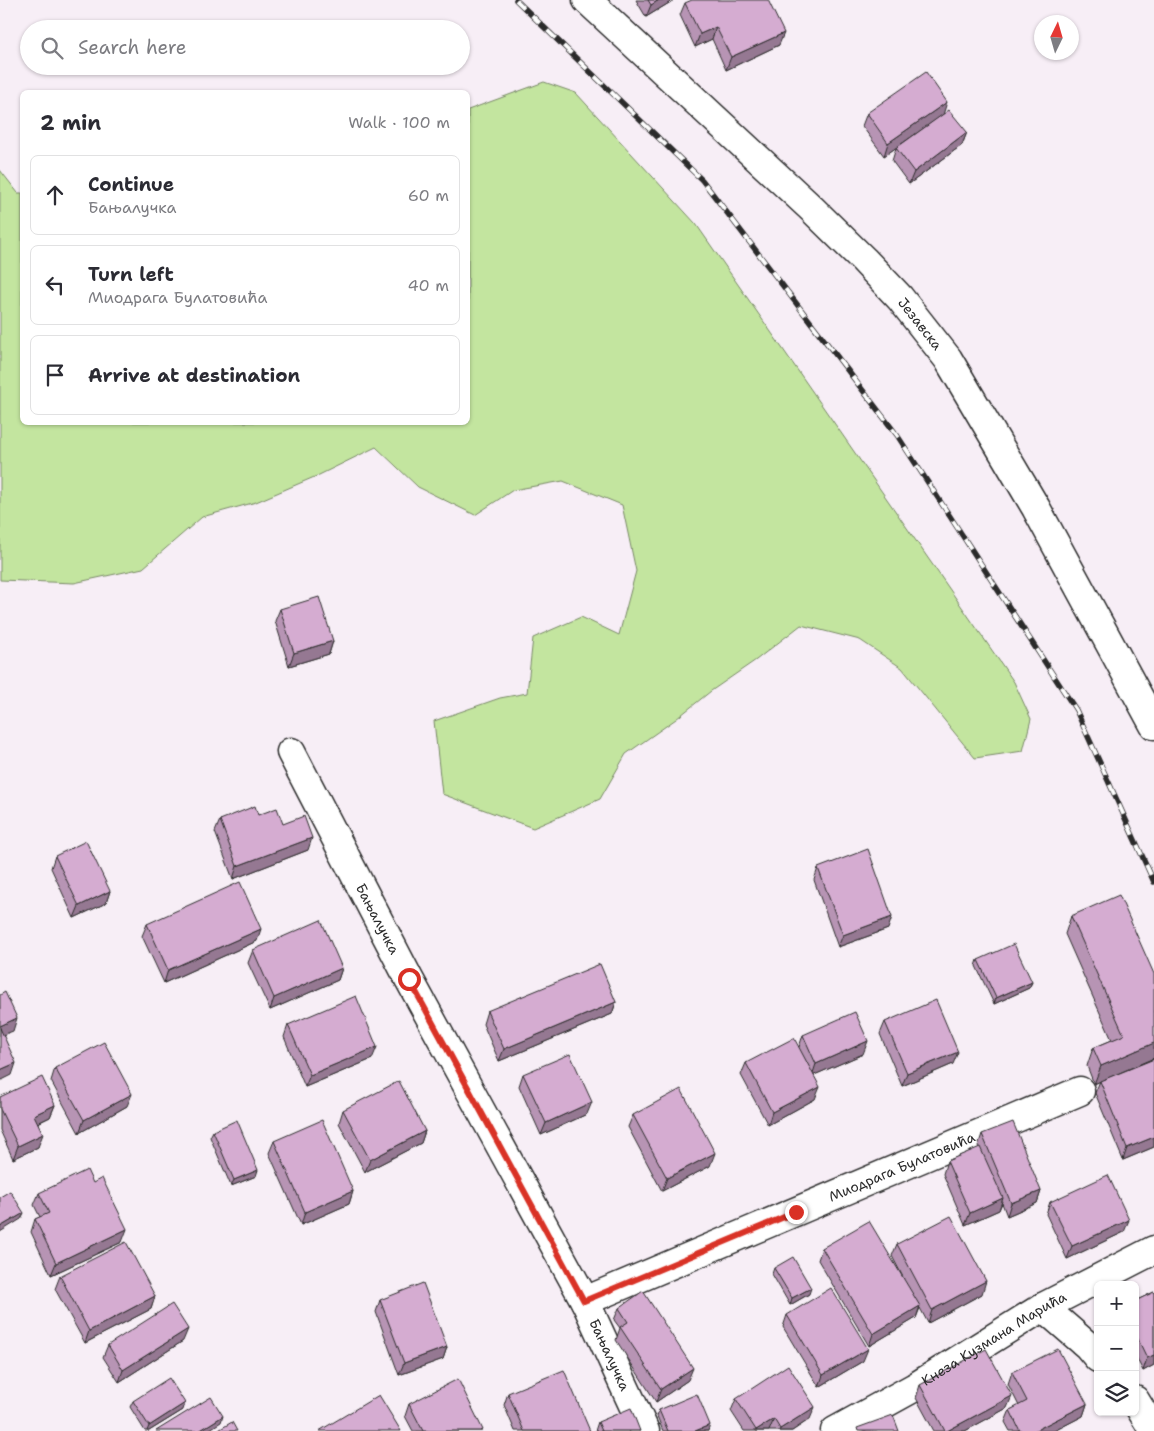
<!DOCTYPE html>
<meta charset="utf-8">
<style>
:root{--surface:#fff;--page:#f7f7f7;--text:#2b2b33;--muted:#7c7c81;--line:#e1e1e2}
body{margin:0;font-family:"Shantell Sans",sans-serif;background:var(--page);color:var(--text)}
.controls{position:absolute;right:15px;bottom:15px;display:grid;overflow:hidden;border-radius:8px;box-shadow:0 1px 4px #0004}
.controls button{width:45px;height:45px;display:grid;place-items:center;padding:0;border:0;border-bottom:1px solid var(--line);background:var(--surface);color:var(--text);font:25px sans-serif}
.compass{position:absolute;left:1034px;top:15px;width:45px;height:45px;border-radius:50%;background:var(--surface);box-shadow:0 1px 4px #0004;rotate:5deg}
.stop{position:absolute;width:15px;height:15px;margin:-11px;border:4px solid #d93025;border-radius:50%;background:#fff}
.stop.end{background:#d93025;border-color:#fff;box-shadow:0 1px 5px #0008}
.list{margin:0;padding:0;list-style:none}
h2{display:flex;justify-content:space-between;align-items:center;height:65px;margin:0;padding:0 20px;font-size:21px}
h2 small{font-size:16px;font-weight:400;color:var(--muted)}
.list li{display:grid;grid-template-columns:32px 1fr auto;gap:15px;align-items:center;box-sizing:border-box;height:80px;margin:0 10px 10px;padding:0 10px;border:1px solid var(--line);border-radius:8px}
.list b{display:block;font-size:19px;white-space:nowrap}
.list p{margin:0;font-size:16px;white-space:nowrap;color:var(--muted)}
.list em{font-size:16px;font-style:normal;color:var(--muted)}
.icon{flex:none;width:28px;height:28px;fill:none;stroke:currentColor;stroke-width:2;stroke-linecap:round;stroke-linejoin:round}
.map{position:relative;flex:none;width:1154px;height:1431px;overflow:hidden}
.search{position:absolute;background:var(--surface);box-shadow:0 1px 4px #0004;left:20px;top:20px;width:450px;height:55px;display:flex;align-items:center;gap:12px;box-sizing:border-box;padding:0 18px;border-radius:28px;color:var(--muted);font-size:19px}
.panel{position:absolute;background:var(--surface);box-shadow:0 1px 4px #0004;left:20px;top:90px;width:450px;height:335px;border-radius:8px}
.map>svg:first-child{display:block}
</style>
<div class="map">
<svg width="1154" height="1431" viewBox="0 0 1154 1431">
<rect width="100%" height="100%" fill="#f7eef6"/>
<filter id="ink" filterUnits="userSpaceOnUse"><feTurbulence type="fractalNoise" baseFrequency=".02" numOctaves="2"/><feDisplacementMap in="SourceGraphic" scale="10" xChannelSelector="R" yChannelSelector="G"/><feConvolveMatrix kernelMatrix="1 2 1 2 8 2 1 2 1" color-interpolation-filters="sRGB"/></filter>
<g filter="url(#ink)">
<path fill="#c3e59f" stroke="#778865" d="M544,82L576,93L696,224L1014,682L1031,719L1023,751L975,758L902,668L860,640L801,625L756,660L711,691L676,719L626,754L600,799L533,828L442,794L434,721L500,698L527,693L533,638L581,617L619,635L636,571L622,505L563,481L513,490L475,515L418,487L376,447L319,475L256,502L202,517L143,568L74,583L0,580V170L18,193H22V422H468V110Z"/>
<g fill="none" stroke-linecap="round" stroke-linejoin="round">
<g stroke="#2b2b2b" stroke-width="31">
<g id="minor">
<path id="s1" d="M587,0L811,208L864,260L900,298L948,359L1036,508L1154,725"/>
<path id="s2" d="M291,752L409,979L585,1301L645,1431"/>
<path id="s3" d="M585,1301L1080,1091"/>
<path d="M1043,1307L1088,1346L1098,1358"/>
<path d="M1135,1400L1154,1431"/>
<path id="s4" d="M835,1431L915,1387L1043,1307L1154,1250"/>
</g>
</g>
<use href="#minor" stroke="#fff" stroke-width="28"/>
<g stroke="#2b2b2b" stroke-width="5.5">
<path id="rail" d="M516,0L702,180L897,435L1076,710L1154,882"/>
</g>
<use href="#rail" stroke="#fff" stroke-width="4" stroke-dasharray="11" stroke-linecap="butt"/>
</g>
<g fill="#b794b4" stroke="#2b2b2b">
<path d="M636,0H674L646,17Z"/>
<path d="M685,3L779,45L726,70L712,39L695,47L680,15Z"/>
<path d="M867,113L943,114L967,132L962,145L909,184L892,161L896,148L933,121L884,156L862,126Z"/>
<path d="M280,609L333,641L329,654L289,666L275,621Z"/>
<path d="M258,815L283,824L308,850L233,879L215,832L220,820Z"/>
<path d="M55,856L110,891L106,903L74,918L51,868Z"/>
<path d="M818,868L888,929L838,947L814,880Z"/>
<path d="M1071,916L1154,1058L1103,1080L1154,1059V1147L1123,1160L1095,1093L1100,1081L1094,1084L1087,1066L1093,1048L1112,1040L1065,934Z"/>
<path d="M147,924L257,941L164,983L142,936Z"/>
<path d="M253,950L342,968L338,980L270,1010L248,963Z"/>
<path d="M978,960L1032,982L1029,988L994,1004L976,966Z"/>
<path d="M616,1002L612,1014L499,1061L483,1024L487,1011Z"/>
<path d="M885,1022L953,1064L902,1086L880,1034Z"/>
<path d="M288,1025L372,1059L305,1087L284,1037Z"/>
<path d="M803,1035L863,1054L814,1075L815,1099L768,1125L741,1075L746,1063L799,1047Z"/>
<path d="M55,1068L127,1106L79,1133L51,1081Z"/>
<path d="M523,1074L587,1114L541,1135L519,1086Z"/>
<path d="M0,1097L55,1105L50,1117L38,1123V1147L13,1159L0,1130Z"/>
<path d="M343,1110L425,1131L421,1143L365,1172L339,1123Z"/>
<path d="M633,1115L710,1166L662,1191L628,1127Z"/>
<path d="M213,1131L256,1176L231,1186L210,1137Z"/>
<path d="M982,1134L1041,1191L1037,1203L1007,1216L1002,1203L999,1210L965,1225L943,1174L947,1161L979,1148L978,1146Z"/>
<path d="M274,1141L353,1191L349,1204L301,1225L269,1153Z"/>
<path d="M39,1193L122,1242L51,1275L31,1232L35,1219L40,1217L34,1205Z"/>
<path d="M1050,1202L1124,1232L1067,1259L1046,1214Z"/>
<path d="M897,1244L982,1294L928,1323L920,1308L916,1318L869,1346L818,1260L822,1248L904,1279L892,1256Z"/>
<path d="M774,1268L809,1294L790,1305L772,1274Z"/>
<path d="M60,1276L155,1296L151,1309L85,1343L55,1289Z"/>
<path d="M1154,1292V1365L1143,1371L1135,1355V1301Z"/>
<path d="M380,1300L447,1347L443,1359L399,1375L376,1312Z"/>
<path d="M619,1308L688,1380L656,1402L616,1340L620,1328L614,1320Z"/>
<path d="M787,1315L863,1361L819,1387L783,1327Z"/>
<path d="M183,1341L119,1382L103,1357L108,1345Z"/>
<path d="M1012,1372L1087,1404L1083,1416L1054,1431H1010L1005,1422L1010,1410L1019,1406L1008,1384Z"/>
<path d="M920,1385L1007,1408L965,1431H934L916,1398Z"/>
<path d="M508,1393L590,1431H515L504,1405Z"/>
<path d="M736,1399L810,1419L792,1431H744L731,1411Z"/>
<path d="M133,1401L183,1410L149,1431H145L130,1407Z"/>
<path d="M409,1404L483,1431H413L405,1416Z"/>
<path d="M659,1410L708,1431H663L657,1416Z"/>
<path d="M598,1422L640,1431H595Z"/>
</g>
<g fill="#957892" stroke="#2b2b2b">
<path d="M659,0H674L646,17L651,5Z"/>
<path d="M716,27L712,39L695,47L700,34Z"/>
<path d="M784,33L779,45L726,70L731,57Z"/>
<path d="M947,102L943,115L884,156L888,143Z"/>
<path d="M967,132L962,145L909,184L914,172Z"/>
<path d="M333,641L329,654L289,666L294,653Z"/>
<path d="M312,838L308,850L233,879L237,866Z"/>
<path d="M110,891L106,903L74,918L79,906Z"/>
<path d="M892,917L888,929L838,947L843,935Z"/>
<path d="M261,929L257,941L164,983L168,970Z"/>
<path d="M342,968L338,980L270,1010L274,998Z"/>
<path d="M1032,982L1029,988L994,1004L996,998Z"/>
<path d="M616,1002L612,1014L499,1061L504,1049Z"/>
<path d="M17,1018L13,1031L0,1036V1026Z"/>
<path d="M868,1041L863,1054L812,1076L816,1064Z"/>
<path d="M1154,1043V1058L1094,1084L1101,1066Z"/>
<path d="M377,1047L372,1059L305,1087L310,1075Z"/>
<path d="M958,1052L953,1064L902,1086L907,1073Z"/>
<path d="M16,1063L12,1075L0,1081V1070Z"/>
<path d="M820,1087L815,1099L768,1125L772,1112Z"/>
<path d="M132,1094L127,1106L79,1133L84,1120Z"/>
<path d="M592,1102L587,1114L541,1135L546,1123Z"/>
<path d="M55,1105L50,1117L29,1127L34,1115Z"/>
<path d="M425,1131L421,1143L365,1172L370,1160Z"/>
<path d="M43,1134L38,1147L13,1159L18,1146Z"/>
<path d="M1154,1137V1147L1123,1160L1127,1148Z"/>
<path d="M715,1153L710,1166L662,1191L667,1178Z"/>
<path d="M258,1170L256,1176L231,1186L234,1180Z"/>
<path d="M353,1191L349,1204L301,1225L305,1212Z"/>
<path d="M1041,1191L1037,1203L1007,1216L1011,1203Z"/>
<path d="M1003,1198L999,1210L965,1225L970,1213Z"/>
<path d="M24,1213L21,1219L0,1232V1227Z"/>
<path d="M1129,1220L1124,1232L1067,1259L1072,1246Z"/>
<path d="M127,1229L122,1242L51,1275L56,1263Z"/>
<path d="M986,1281L982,1294L928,1323L932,1310Z"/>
<path d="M811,1288L809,1294L790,1305L792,1298Z"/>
<path d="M155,1296L151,1309L85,1343L89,1331Z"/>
<path d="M920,1306L916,1318L869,1346L873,1334Z"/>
<path d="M188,1329L183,1341L119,1382L123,1370Z"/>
<path d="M447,1347L443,1359L399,1375L404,1363Z"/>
<path d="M868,1349L863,1361L819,1387L823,1375Z"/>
<path d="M1154,1355V1365L1143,1371L1147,1358Z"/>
<path d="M693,1368L688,1380L656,1402L661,1389Z"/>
<path d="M1012,1396L1007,1408L965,1431H947Z"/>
<path d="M185,1403L183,1410L149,1431H147L149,1426Z"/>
<path d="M1087,1404L1083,1416L1054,1431H1034Z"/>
<path d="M815,1407L810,1419L792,1431H779L780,1429Z"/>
<path d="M223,1416L221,1422L207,1431H199Z"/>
<path d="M774,1419L769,1431H756V1430Z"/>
<path d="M710,1425L708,1431H695Z"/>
</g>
<g fill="#d5acd1" stroke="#2b2b2b">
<path d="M648,0H659L651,5Z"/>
<path d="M692,0H768L784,33L731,57L716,27L700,34L685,3Z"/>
<path d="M926,72L947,102L888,143L867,113Z"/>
<path d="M949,110L967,132L914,172L896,148Z"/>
<path d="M319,597L333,641L294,653L280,609Z"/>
<path d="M255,806L258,815L277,808L283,824L304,816L312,838L237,866L220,820Z"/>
<path d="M86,841L110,891L79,906L55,856Z"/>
<path d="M868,849L892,917L843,935L818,868Z"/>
<path d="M240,882L261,929L168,970L147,924Z"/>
<path d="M1119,895L1154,974V1043L1101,1066L1093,1048L1124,1035L1071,916Z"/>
<path d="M321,920L342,968L274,998L253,950Z"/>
<path d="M1014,944L1032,982L996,998L978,960Z"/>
<path d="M600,964L616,1002L504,1049L487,1011Z"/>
<path d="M5,992L17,1018L0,1026V995Z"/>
<path d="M356,996L377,1047L310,1075L288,1025Z"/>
<path d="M936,1000L958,1052L907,1073L885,1022Z"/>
<path d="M855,1012L868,1041L816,1064L803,1035Z"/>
<path d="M0,1028L16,1063L0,1070Z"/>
<path d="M794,1038L820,1087L772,1112L746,1063Z"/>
<path d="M104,1042L132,1094L84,1120L55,1068Z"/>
<path d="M570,1054L592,1102L546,1123L523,1074Z"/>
<path d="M1154,1059V1137L1127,1148L1100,1081Z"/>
<path d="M42,1077L55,1105L34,1115L43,1134L18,1146L0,1109V1097Z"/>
<path d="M399,1081L425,1131L370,1160L343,1110Z"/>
<path d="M681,1089L715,1153L667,1178L633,1115Z"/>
<path d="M237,1120L258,1170L234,1180L213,1131Z"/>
<path d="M322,1120L353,1191L305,1212L274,1141Z"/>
<path d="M1013,1122L1041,1191L1011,1203L982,1134Z"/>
<path d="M980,1147L1003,1198L970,1213L947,1161Z"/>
<path d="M87,1170L93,1183L102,1178L127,1229L56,1263L35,1219L49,1213L39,1193Z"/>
<path d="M1108,1175L1129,1220L1072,1246L1050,1202Z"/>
<path d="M10,1191L24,1213L0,1227V1197Z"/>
<path d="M951,1216L986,1281L932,1310L897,1244Z"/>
<path d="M869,1221L920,1306L873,1334L822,1248Z"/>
<path d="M126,1242L155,1296L89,1331L60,1276Z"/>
<path d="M793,1257L811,1288L792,1298L774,1268Z"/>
<path d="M423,1283L447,1347L404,1363L380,1300Z"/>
<path d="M831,1288L868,1349L823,1375L787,1315Z"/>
<path d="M643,1291L693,1368L661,1389L620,1327L628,1322L619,1308Z"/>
<path d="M1154,1292V1355L1147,1358L1135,1333V1301Z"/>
<path d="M172,1304L188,1329L123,1370L108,1345Z"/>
<path d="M986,1349L1012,1396L947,1431H945L920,1385Z"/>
<path d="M1058,1349L1087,1404L1034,1431H1020L1010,1410L1027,1401L1012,1372Z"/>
<path d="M788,1365L815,1407L780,1429L774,1419L756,1430L736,1399Z"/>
<path d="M564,1370L590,1431H524L508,1393Z"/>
<path d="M169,1378L185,1403L149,1426L133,1401Z"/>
<path d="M458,1379L483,1430L481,1431H423L409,1404Z"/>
<path d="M697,1394L710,1425L695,1431H668L659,1410Z"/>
<path d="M379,1395L401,1431H319Z"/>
<path d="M211,1397L223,1416L199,1431H156Z"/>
<path d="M631,1408L640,1431H602L598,1422Z"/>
<path d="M893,1415L899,1431H858L857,1428Z"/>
<path d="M232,1422L237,1431H217Z"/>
</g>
</g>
<g fill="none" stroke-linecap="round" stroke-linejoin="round" filter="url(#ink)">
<path stroke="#d93025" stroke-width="6" d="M409,979L584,1301L796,1212"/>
</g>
<g text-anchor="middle" stroke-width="4" stroke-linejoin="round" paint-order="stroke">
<g font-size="14" fill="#2b2b2b" stroke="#fff">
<text dy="5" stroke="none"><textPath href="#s1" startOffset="465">Језавска</textPath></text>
<text dy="5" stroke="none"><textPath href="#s2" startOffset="188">Бањалучка</textPath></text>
<text dy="5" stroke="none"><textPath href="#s3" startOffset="344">Миодрага Булатовића</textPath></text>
<text dy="5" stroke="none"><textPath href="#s4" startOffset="184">Кнеза Кузмана Марића</textPath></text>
<text dy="5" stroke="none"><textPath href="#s2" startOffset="682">Бањалучка</textPath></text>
</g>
</g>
</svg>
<div class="controls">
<button>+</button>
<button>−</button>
<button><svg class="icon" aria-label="layers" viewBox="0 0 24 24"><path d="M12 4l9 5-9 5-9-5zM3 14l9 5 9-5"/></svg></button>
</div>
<svg class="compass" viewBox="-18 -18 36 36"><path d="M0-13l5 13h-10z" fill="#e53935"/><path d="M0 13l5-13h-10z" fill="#7c7c81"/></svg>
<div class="stop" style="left:409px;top:979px"></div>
<div class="stop end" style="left:796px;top:1212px"></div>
<div class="search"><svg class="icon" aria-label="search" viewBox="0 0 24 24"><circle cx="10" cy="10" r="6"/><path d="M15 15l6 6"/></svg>Search here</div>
<section class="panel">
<h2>2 min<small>Walk · 100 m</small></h2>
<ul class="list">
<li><svg class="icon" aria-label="ahead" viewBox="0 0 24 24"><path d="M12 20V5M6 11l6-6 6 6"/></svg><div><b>Continue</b><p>Бањалучка</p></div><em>60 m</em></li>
<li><svg class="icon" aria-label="left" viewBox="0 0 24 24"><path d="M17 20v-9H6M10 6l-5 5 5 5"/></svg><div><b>Turn left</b><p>Миодрага Булатовића</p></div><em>40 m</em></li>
<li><svg class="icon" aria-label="arrive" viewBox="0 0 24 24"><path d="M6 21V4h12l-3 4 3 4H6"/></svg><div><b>Arrive at destination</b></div></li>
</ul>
</section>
</div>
